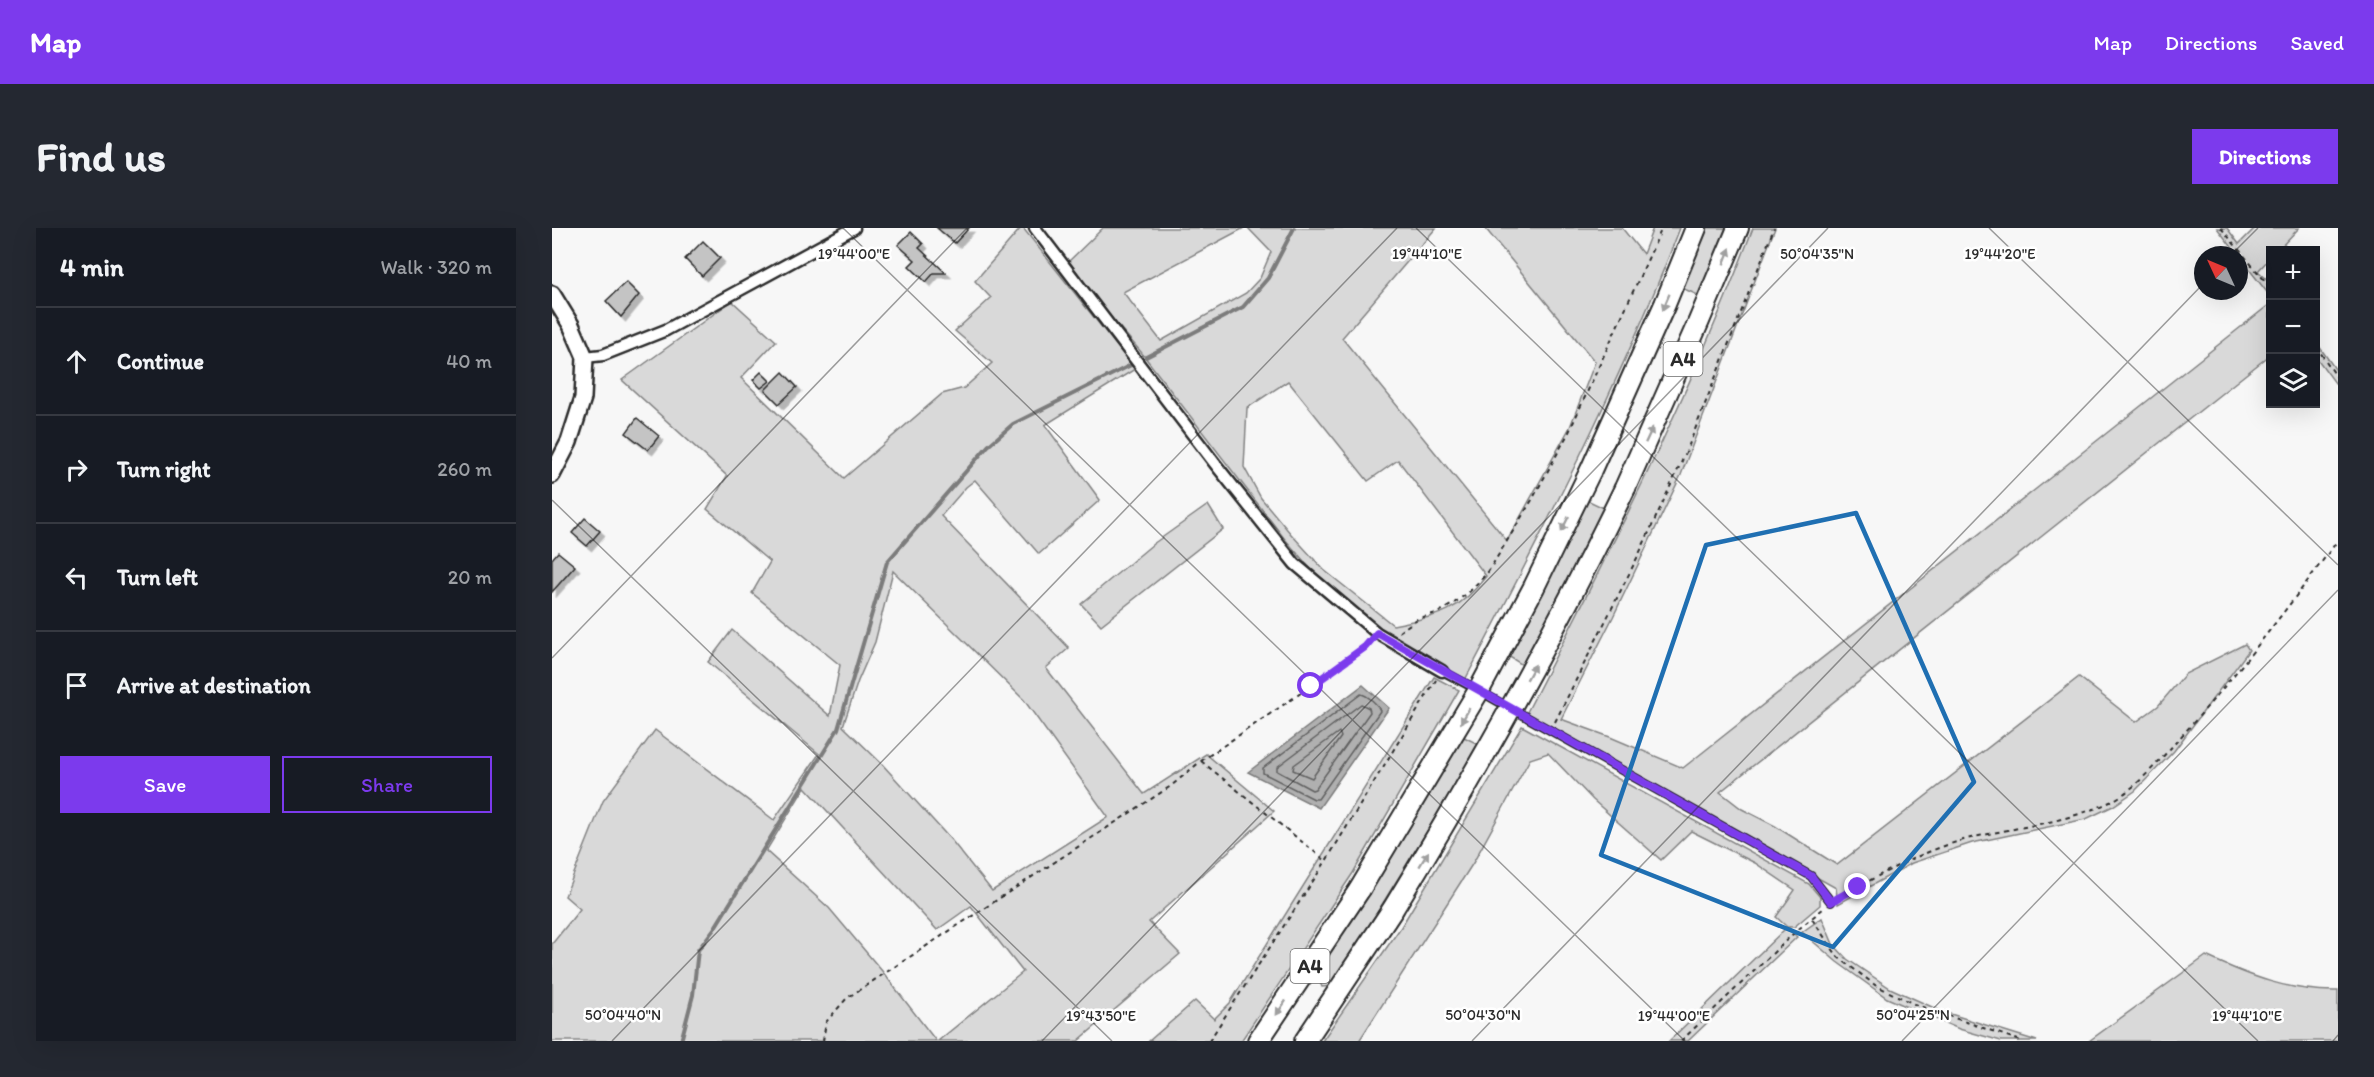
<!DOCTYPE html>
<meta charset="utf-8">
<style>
:root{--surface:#171b24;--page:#242831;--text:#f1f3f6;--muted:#9ea1a6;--line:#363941;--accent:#7c3aed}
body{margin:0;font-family:Itim,sans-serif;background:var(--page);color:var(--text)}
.controls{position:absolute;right:18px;top:18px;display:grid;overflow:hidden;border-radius:0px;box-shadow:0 6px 24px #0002}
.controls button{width:54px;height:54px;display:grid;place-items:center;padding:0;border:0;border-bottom:2px solid var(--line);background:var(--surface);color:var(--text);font:30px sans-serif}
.compass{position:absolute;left:1642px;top:18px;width:54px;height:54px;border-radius:50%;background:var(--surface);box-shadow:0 6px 24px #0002;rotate:314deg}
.stop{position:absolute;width:18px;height:18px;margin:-14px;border:4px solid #7c3aed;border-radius:50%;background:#fff}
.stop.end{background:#7c3aed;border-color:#fff;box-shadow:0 2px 6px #0008}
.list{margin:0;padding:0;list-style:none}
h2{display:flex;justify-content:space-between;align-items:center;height:78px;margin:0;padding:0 24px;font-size:26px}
h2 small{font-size:20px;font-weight:400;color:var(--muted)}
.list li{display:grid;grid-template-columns:39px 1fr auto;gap:18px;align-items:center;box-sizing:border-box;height:108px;padding:0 24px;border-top:2px solid var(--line)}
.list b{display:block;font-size:22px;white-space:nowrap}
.list em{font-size:20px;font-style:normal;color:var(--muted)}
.actions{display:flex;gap:12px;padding:18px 24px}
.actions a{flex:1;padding:14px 0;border:2px solid var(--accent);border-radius:0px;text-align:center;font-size:21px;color:var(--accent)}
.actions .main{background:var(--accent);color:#fff}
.icon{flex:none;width:33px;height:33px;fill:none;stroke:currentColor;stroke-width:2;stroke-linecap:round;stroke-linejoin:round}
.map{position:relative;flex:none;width:1786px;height:813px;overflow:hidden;border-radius:0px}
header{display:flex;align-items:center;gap:36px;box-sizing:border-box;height:84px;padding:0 30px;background:var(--accent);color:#fff}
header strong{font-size:28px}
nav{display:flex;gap:33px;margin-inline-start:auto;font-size:21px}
.intro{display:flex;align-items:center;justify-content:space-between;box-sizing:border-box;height:144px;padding:0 36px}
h1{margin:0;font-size:42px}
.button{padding:15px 27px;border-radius:0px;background:var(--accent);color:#fff;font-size:21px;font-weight:700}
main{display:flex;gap:36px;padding:0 36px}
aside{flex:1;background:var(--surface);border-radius:0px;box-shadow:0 6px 24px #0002}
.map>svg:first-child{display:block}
</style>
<header>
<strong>Map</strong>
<nav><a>Map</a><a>Directions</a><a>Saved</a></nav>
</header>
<div class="intro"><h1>Find us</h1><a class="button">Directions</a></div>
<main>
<aside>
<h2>4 min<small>Walk · 320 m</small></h2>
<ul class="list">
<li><svg class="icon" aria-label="ahead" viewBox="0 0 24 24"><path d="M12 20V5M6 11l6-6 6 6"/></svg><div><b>Continue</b></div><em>40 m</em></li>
<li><svg class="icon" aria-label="right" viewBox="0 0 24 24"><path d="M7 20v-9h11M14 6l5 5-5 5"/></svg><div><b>Turn right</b></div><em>260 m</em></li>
<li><svg class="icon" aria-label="left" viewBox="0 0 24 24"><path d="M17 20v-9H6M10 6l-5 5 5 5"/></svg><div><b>Turn left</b></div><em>20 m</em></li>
<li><svg class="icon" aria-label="arrive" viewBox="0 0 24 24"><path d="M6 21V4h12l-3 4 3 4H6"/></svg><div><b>Arrive at destination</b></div></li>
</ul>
<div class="actions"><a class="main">Save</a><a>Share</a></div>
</aside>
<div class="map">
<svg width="1786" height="813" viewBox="0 0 1786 813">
<defs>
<filter id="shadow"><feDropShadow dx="4.5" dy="4.5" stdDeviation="0" flood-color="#0004"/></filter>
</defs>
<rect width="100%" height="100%" fill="#f7f7f7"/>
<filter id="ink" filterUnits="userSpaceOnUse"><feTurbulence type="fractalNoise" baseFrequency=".0167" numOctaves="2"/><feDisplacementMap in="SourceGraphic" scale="12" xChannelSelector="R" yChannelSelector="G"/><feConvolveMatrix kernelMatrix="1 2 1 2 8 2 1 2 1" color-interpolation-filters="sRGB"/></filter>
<g filter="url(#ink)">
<g fill="#d9d9d9" stroke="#828282" stroke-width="1.5" fill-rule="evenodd">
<path d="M469,0H471L583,141L493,197L548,272L487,326L423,252L414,259L389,288L517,420L494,440L592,566L654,526L722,583L597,694L628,726L526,813H386L471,744L419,678L385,702L253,559L214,623L277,680L330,743L384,813H0V716L28,681L13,668L51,573L103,502L222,592L267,526L156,434L180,402L278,488L288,437L200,365L218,334L155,281L175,248L70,152L180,73L224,113L189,150L292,250L390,166L412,160L440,135L403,103L439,70L423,53ZM341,343L472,472L556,589L440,663L400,613L329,535L291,498L306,453L323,414Z"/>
<path d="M551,0H692L571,64L609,113L694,65L708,50L719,24L696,0H884L790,110L955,313L1018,199L1043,134L933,0H1070L1091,26L1101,0H1128C1068,156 991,304 913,452L827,401L758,340L732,310L589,124L550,79L517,33ZM736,153L816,253L846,232L934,348C906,386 884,388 841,397L772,342L739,306L709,270L692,239L695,180Z"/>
<path d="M1153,0H1175L1148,68L1130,60Z"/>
<path d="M1201,0H1223L1129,247L1061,389L1009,491L1058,509L1131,540L1718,76V127L1168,564L1190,581L1223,598L1285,637L1527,449L1584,494L1606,478L1633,446L1693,416L1697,422L1622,523L1583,563L1561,578L1534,591L1420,615L1360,635L1286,676L1284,660L974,486C1056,327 1138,167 1201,0Z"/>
<path d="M1665,0H1675L1687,16L1703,0H1747L1726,22H1718V30L1706,43L1718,54V68Z"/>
<path d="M1764,114L1786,145V159L1764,129Z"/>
<path d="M1035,272L1054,281L972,438L956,428Z"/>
<path d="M656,277L671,301L549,397L529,376L601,316Z"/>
<path d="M882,449L907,462L801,645L689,813H597L643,773L662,791L678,775Z"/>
<path d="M970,498L1257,656L1268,669V677L1242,699H1236L1245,709L1136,813H1117L1235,699L1224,689L1243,662L1203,635L1139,603L1109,632L1041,572L996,525L978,531L921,635L807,813H770L849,699Z"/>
<path d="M910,508L928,517L780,758L770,759L764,745Z"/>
<path d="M1270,690L1281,716L1295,731L1338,760L1389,783L1485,813H1449L1407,801L1335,770L1285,734L1250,704Z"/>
<path d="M1654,728C1697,748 1738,764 1786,763V813H1537Z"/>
</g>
<path fill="#b0b0b0" stroke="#7b7b7b" stroke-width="1.5" d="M811,457L837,480L767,580L696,544Z"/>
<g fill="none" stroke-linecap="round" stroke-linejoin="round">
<g stroke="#606060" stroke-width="1.5">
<path d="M809,466C815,467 826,476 828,483L766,571H762L711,545V540Z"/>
<path d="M809,476L817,480L818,484L763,561L760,562L725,543V539Z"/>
<path d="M787,504L789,509L760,550L741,542L742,537Z"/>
</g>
<g stroke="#7b7b7b" stroke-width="4">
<path d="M594,129L691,79L716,50L742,0"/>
<path d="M129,813L141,767L146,722L162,701L286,501L335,334L436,218L461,196L579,137"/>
</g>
</g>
<g fill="#c4c4c4" stroke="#2b2b2b" stroke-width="1.5" filter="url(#shadow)">
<path d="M385,0H417L403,15Z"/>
<path d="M359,4L371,16L367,20L394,45H382L374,54L357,38L363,32L346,17Z"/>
<path d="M151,13L168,30L150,48L133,31Z"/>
<path d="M74,54L87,67L69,89L54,73Z"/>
<path d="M209,144L218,153L209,160L201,152Z"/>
<path d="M231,144L245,159L227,176L213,162Z"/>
<path d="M85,190L107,208L96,222L74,205Z"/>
<path d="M33,290L48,303L35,318L20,305Z"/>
<path d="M6,324L23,338L0,364V331Z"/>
</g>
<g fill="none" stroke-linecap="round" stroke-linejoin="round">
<g stroke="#2b2b2b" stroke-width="10">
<g id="lane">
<path d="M890,443L922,460"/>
<path d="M931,465L954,478"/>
<path d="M962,482L1259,648L1279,674"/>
</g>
</g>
<g stroke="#2b2b2b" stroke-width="15">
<g id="street">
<path d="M483,0L664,237L743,336L825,405L890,443"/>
<path d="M33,129L51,127L114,102L302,0"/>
</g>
</g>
<g stroke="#2b2b2b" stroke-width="20">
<path id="secondary" d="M0,66L19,97L33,129L31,170L17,214L0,247"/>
</g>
<g stroke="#2b2b2b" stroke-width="24">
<g id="highway">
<path d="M1038,244L1113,76L1144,0"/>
<path d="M1073,260L1147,93L1186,0"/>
<path d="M706,813L808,661"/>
<path d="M753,813L841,681"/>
</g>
</g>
<g stroke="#2b2b2b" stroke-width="2" stroke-dasharray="4.5 4.5" stroke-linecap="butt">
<path d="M1669,0L1718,59"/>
<path d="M1764,118L1786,151"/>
<path d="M847,404L865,391L887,384L901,376L917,364L936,344L980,272L1017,204L1110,0"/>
<path d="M1003,494L1087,326L1135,222L1222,0"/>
<path d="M649,533L774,633"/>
<path d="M1286,670C1333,644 1374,620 1427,608C1471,598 1516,594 1558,574C1583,562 1606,534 1625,513C1683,449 1735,381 1786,312"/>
<path d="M1260,691L1286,729L1323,757L1362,776L1469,813"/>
<path d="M271,813L274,794L295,770L619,558L649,533L759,458L818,414"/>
<path d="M657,813L774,633L884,452"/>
<path d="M1129,813L1243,704L1272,680"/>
</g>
<use href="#lane" stroke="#fff" stroke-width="5"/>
<use href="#street" stroke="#fff" stroke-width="10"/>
<use href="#secondary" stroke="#fff" stroke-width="15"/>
<use href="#highway" stroke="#fff" stroke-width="20"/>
<g stroke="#2b2b2b" stroke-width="24" stroke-linecap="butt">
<g id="highway-bridge">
<path d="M808,661L926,464L982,359L1038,244"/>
<path d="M841,681C925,544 1003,405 1073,260"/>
</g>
</g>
<use href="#highway-bridge" stroke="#fff" stroke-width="20"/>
</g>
<defs><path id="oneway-solid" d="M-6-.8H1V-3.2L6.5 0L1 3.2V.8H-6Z" transform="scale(1.5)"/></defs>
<g fill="#a0a0a0">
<use href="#oneway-solid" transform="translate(1175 28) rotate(-68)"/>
<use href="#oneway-solid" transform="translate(1114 74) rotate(113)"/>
<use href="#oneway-solid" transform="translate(1097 207) rotate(-65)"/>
<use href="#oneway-solid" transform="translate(1013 296) rotate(116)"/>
<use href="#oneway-solid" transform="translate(979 444) rotate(-61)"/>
<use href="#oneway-solid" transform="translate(913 488) rotate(120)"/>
<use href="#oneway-solid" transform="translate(872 631) rotate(-59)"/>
<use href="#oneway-solid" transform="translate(729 780) rotate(124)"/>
</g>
</g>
<g fill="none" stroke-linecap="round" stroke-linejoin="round" filter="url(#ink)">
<path stroke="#7c3aed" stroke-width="8" d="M759,458L813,419L825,405L1259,648L1279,674L1306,659"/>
</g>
<path fill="none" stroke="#1f6fb2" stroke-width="4.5" stroke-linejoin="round" d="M1304,285L1422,554L1281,719L1049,627L1154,317Z"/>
<path fill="none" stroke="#2b2b2b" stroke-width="1.5" stroke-opacity="0.45" d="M291,0L1133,813M864,0L1706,813M1437,0L1786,337M1679,27L1706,0M0,272L560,813M0,430L415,0M60,813L845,0M490,813L1276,0M920,813L1651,56M1350,813L1786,362M1781,813L1786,807"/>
<g text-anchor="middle" stroke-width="5" stroke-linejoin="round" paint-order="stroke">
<g fill="#fff" stroke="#6b6b6b" stroke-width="1.5">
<rect x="1111.5" y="114" width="39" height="34" rx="4.5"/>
<rect x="738.5" y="721" width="39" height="34" rx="4.5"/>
</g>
<g font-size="20" font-weight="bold" fill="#2b2b2b">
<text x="1131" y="138">A4</text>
<text x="758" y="745">A4</text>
</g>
</g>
<g font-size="15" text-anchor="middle" fill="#2b2b2b" stroke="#fff" stroke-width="5" stroke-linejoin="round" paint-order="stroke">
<text x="302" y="31">19°44'00"E</text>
<text x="875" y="31">19°44'10"E</text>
<text x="1448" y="31">19°44'20"E</text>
<text x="1265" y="31">50°04'35"N</text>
<text x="71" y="792">50°04'40"N</text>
<text x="931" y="792">50°04'30"N</text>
<text x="1361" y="792">50°04'25"N</text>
<text x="549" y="793">19°43'50"E</text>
<text x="1122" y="793">19°44'00"E</text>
<text x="1695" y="793">19°44'10"E</text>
</g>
</svg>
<div class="controls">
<button>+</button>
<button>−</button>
<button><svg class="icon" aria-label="layers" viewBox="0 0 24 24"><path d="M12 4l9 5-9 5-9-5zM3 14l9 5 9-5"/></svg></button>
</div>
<svg class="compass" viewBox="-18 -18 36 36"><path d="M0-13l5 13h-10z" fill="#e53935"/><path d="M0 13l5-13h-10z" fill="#9ea1a6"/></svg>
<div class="stop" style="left:759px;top:458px"></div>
<div class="stop end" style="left:1306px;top:659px"></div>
</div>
</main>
